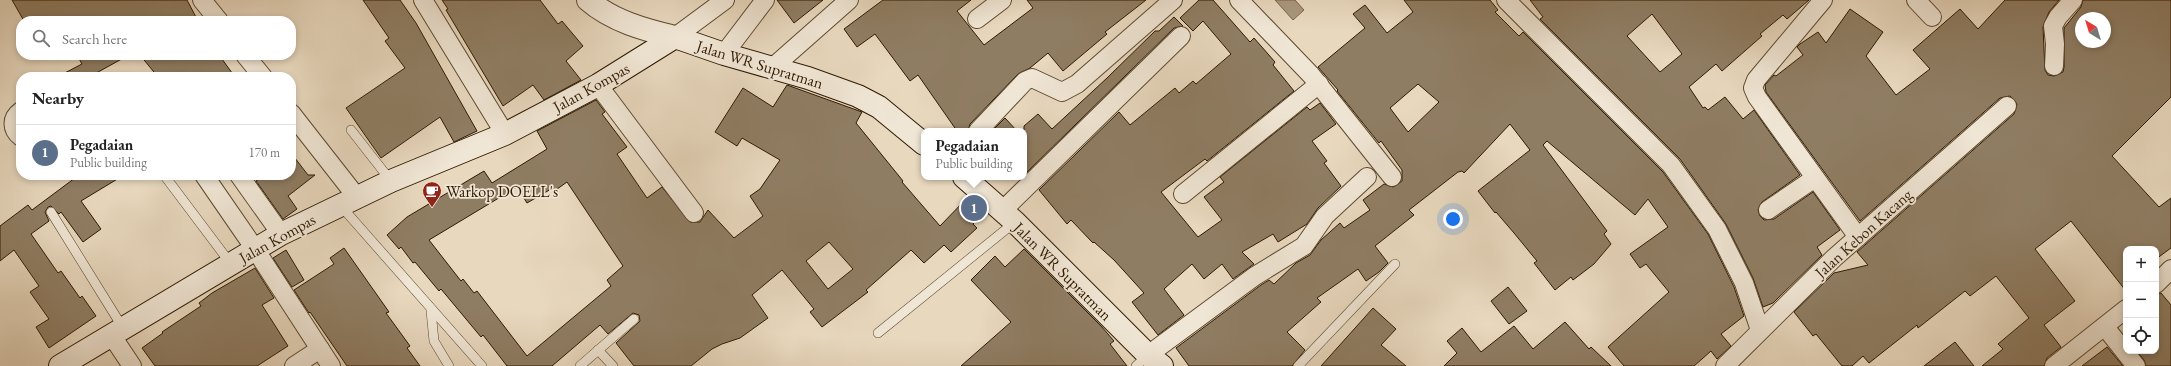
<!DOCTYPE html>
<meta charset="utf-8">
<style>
:root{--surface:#fff;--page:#f2f2f2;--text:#222;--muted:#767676;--line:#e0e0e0;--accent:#1a73e8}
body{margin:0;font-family:"EB Garamond",serif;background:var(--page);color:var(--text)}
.controls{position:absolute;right:12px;bottom:12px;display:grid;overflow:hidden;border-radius:8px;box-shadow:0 2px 6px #0003}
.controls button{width:36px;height:36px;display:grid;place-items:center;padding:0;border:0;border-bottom:1px solid var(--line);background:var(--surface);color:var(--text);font:20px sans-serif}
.compass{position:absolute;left:2075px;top:12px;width:36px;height:36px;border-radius:50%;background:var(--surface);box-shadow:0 2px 6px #0003;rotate:322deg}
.you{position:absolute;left:1453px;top:219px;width:14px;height:14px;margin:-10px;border:3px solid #fff;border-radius:50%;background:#1a73e8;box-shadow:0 0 0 6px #1a73e833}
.badge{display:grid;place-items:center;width:26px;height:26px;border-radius:50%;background:var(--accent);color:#fff;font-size:13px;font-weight:700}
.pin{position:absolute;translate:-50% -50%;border:2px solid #fff;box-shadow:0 1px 4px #0006}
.popup{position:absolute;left:921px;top:128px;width:106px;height:52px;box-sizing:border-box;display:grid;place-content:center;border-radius:8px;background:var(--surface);filter:drop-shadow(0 1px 3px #0005);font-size:13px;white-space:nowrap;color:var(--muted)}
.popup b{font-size:15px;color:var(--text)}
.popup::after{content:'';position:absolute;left:50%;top:100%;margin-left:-8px;border:8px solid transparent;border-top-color:var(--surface)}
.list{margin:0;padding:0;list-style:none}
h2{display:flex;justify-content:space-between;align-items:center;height:52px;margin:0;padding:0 16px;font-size:17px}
h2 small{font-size:13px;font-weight:400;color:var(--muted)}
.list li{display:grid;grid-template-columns:26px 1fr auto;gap:12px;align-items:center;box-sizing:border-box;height:56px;padding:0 16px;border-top:1px solid var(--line)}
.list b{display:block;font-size:15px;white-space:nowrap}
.list p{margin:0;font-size:13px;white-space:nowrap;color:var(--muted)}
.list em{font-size:13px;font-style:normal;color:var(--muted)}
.icon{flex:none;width:22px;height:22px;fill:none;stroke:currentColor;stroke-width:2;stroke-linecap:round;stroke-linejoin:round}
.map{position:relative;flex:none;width:2171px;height:366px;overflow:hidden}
.search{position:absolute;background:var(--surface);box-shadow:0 2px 6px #0003;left:16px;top:16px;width:280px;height:44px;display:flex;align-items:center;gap:10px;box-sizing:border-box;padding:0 14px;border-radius:16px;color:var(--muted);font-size:15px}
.panel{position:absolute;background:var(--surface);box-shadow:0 2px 6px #0003;left:16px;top:72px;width:280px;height:108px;border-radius:16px}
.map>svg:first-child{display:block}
</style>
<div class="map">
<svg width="2171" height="366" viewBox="0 0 2171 366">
<rect width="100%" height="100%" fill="#e8d8be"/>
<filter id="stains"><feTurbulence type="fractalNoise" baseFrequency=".005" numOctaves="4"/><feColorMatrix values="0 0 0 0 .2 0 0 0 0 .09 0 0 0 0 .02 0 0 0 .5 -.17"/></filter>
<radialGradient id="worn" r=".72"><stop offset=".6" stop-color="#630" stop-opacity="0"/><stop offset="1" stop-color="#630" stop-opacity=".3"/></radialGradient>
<path fill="#a9977d" stroke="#78654b" d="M1275,0H1295L1304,10L1293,20Z"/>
<g fill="#8f7d63" stroke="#2f1a00" fill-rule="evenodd">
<path d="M12,0H187L198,21H24Z"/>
<path d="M363,0H400L416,23L477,131L454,142L440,117L381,158L346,108L405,68L385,41L389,38Z"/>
<path d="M442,0H540L558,24L562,21L583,46L566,61L581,80L544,100L533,85L503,106L446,10L448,9Z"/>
<path d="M777,0H823L794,23Z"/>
<path d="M883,0H971L957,11L984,45L1033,8L1027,0H1146L1105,32L1107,34L1063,71L1048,53L1030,68L1018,74L970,124L968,131H957L918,75L910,81L875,34L857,47L844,29Z"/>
<path d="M1199,0H1213L1250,42L1254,38L1275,62L1273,65L1294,91L1207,161L1205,159L1161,192L1198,237L1222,220L1204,197L1224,182L1220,177L1307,107L1310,110L1320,103L1336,124L1312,141L1327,161L1324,163L1341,186L1318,208L1307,224L1278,242L1273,234L1242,252L1254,264L1233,279L1222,264L1204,279L1192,264L1164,289L1184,315L1158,335L1132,302L1144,293L1114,260L1094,242L1093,243L1071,220L1067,224L1039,190L1119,112L1130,125L1175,88L1179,93L1193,81L1196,84L1231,54L1203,21L1193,31L1180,18Z"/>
<path d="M1404,0H1490L1498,10L1495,12L1519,36L1523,32L1663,172L1708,234L1734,287L1744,316L1721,334L1731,346L1717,359L1711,351L1694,366H1624L1608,347L1669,292L1646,264L1640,268L1630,254L1668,227L1648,199L1635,215L1547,141L1543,145L1607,231L1604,234L1611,244L1594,264L1573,280L1571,277L1555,290L1534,263L1537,261L1514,233L1496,212L1495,213L1478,191L1530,150L1510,124L1464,173L1462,171L1458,172L1409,210L1414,215L1375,246L1388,263L1379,272L1366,281L1358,269L1317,298L1321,302L1287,332L1305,350L1292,366H1189L1176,348L1261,285L1269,280L1274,284L1296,263L1310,255L1321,240L1340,223L1344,228L1370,210L1363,200L1384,184L1393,187L1402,181V170L1381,141L1379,143L1337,91L1338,90L1318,67L1365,28L1353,14L1365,5L1387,33L1413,12ZM1418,84L1439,102L1408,132L1390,108Z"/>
<path d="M1530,0H1809L1787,19L1783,15L1760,34L1762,36L1722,71L1716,64L1689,87L1703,108L1705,107L1708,110L1725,97L1743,119L1754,110L1800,175L1762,202L1758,210L1760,216L1764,220L1774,219L1813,192L1840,230L1817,247L1822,255L1773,303L1763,307L1753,278L1726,224L1680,159L1540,19L1543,17ZM1652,14L1682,54L1660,72L1627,36Z"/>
<path d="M2005,0H2059L2049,12L2043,27L2045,70L2048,75L2054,76L2063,72L2064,67V28L2081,7L2083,0H2171V97L2112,156L2159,207L2171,198V248L2156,259V249H2126V291L2071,221L2035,249L2075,301L2044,325L2061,347L2047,358L2044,366H1982L2003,349L1998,344L2029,318L1996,276L1970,296L1965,291L1918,328L1917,325L1869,363L1863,356L1852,366H1842L1816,334L1813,336L1794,312L1834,273L1868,265L1857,252L2014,114L2017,104L2010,96L2000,98L1860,221L1766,92L1765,85L1774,75L1776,76L1803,55L1797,47L1800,44L1818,32L1826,43L1850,9L1883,32L1866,56L1896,95L1930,69L1913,50L1960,9L1978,29ZM2081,18H2105V42H2081Z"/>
<path d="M1174,17L1183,26L1174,28L1024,175V126L1038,114L1052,129L1107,78L1155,31H1159Z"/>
<path d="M77,55H129L89,77H57L82,64Z"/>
<path d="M140,55H219L235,77H158Z"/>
<path d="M787,85L862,112L856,123L903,181L902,182L940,226L968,197L985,212L973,224L977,228L951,252L944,245L924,263L911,250L866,290L868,292L822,327L810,312L814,309L782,270L752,295L768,318L740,338L722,344L712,349L691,366H634L616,343L640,321L639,315L633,313L608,334L600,325L552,366H507L483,335L481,337L441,289L439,291L415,262L413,263L401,247L399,249L387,235L407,217L484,171L492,183L547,149L537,131L596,100L605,112L602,114L627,147L617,154L647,198L662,187L690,222H700L708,210L734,238L763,216L750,196L760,189L780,160L742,138L737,146L715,132L743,88L773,107ZM567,182L623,266L607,280L611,286L527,356L477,291L474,293L463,279L461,281L429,240L517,187L527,203L551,189L553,192ZM829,242L853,269L828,289L806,261Z"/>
<path d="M1005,118L1017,131H992Z"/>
<path d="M291,153L308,175H315L288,196L297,209L283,219L256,181L266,175H291Z"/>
<path d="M79,175H124L81,201L101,229L83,242L61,212L59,214L51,206L48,207L45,212L49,221L31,234L58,273L61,271L80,298L82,296L96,316L49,348L36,327L49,319L30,292L39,286L14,250L0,261V226L28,205L32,210Z"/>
<path d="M344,248L389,312L386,313L410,346L407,348L420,366H347L310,312L309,313L294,290L334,264L330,258Z"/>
<path d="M1024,249L1101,326L1114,341L1110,344L1127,366H961L1011,322L971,280L995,256L1005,267Z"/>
<path d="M286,250L304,280L292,287L273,258Z"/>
<path d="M255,268L274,298L262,305L288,346L257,366H155L142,348L163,333L162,332L201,306L199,303L212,293Z"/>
<path d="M1508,287L1527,311L1509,324L1491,301Z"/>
<path d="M2161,293L2171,305V366H2146L2144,360L2137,351H2156V294Z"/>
<path d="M1373,308L1396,329L1381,345L1406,366H1321Z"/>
<path d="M1565,322L1589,349L1591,347L1611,366H1444L1457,353L1447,341L1462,328L1481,352L1514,326L1533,349Z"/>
<path d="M1955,342L1974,366H1924Z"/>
<path d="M2107,347L2123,366H2082Z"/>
</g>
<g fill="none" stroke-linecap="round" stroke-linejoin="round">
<g stroke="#5d4a30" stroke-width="10">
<g id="service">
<path d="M351,130L391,181"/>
<path d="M164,175L231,264"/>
<path d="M340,205L482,366"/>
<path d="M51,212L123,328"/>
<path d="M431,311L434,341L449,366"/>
<path d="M878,333L1015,222"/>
<path d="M598,350L613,366"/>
<path d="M580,366L634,319"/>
<path d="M1136,366L1148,355"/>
<path d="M1298,366L1395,264"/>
</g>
</g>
<g stroke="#5d4a30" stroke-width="20">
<g id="minor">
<path d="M202,0L219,21"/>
<path d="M423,0L505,134"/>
<path d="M1239,0L1311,75L1392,177"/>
<path d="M1506,0L1671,165L1717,229L1744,283L1760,330"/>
<path d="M1823,0L1756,80L1753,88L1757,97L1858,237"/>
<path d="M1916,0L1932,17"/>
<path d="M977,19L1002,0"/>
<path d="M675,37L725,0"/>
<path d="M724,54L765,0"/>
<path d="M245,55L263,77"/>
<path d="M2054,66L2055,44L2053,26L2058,17L2073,0"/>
<path d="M772,68L849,0"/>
<path d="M598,85L694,213"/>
<path d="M21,111C11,118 11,129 21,137"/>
<path d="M291,113L356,196"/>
<path d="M978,131L1025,81L1032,78L1062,92L1077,84L1173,0"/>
<path d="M204,175L255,249L331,366"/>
<path d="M239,175L281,234"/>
<path d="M1183,194L1319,84"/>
<path d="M1768,210L1815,178"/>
<path d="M1002,211L1181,36"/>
<path d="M2156,284L2171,269"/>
<path d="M2105,327L2136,366"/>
<path d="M112,336L132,366"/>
<path d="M1148,355L1255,276L1304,246L1325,216L1367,177"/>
<path d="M294,366L320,349"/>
<path d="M1725,366L1834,258L2007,106"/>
<path d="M2054,366L2126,309"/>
</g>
</g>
<g stroke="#5d4a30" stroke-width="24">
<path id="tertiary" d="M588,0C612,21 645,30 675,37"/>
</g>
<g stroke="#2f1a00" stroke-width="24">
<g id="secondary">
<path d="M964,177L1015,222L1148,355L1162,366"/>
<path d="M60,366L281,234L391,181L505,134L598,85L675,37L724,54L808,78L858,96L879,107L924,144"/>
</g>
</g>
<use href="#service" stroke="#f0e6d5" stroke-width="9"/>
<use href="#minor" stroke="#f0e6d5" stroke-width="18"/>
<use href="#tertiary" stroke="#f0e6d5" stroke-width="22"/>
<use href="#secondary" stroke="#f0e6d5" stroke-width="22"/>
</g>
<defs>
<g id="cafe-pin" transform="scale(1)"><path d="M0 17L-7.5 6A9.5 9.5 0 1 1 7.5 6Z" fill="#8f2418" stroke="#f0e6d5"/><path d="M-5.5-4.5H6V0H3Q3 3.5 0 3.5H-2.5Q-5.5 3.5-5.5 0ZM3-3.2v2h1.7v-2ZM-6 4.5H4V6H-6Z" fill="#fff"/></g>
</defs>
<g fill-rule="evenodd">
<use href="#cafe-pin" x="432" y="191"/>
</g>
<g text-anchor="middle" stroke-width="3.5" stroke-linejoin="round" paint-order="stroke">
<g font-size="16" fill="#2f1a00" stroke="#f0e6d5">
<text transform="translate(760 64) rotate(17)" y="6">Jalan WR Supratman</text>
<text transform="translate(591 87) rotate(-29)" y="6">Jalan Kompas</text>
<text transform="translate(1863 233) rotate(-42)" y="6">Jalan Kebon Kacang</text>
<text transform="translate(277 238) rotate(-29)" y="6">Jalan Kompas</text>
<text transform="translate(1063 271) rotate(45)" y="6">Jalan WR Supratman</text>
</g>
<g font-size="16" fill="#2f1a00" stroke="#f0e6d5" text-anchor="start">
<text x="446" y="197">Warkop DOELL's</text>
</g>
</g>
<rect width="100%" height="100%" filter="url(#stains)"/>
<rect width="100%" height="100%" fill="url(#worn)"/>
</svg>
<div class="controls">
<button>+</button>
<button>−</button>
<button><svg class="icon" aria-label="locate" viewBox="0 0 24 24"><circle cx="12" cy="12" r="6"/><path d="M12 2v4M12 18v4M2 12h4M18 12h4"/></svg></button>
</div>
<svg class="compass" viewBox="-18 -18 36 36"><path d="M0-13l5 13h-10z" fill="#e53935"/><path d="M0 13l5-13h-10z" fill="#767676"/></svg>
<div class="you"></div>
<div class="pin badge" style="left:974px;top:208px;background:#5c6f8a">1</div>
<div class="popup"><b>Pegadaian</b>Public building</div>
<div class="search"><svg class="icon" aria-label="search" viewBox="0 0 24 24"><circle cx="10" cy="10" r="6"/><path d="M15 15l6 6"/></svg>Search here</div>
<section class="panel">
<h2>Nearby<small></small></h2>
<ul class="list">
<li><span class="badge" style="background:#5c6f8a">1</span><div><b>Pegadaian</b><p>Public building</p></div><em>170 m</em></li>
</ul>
</section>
</div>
